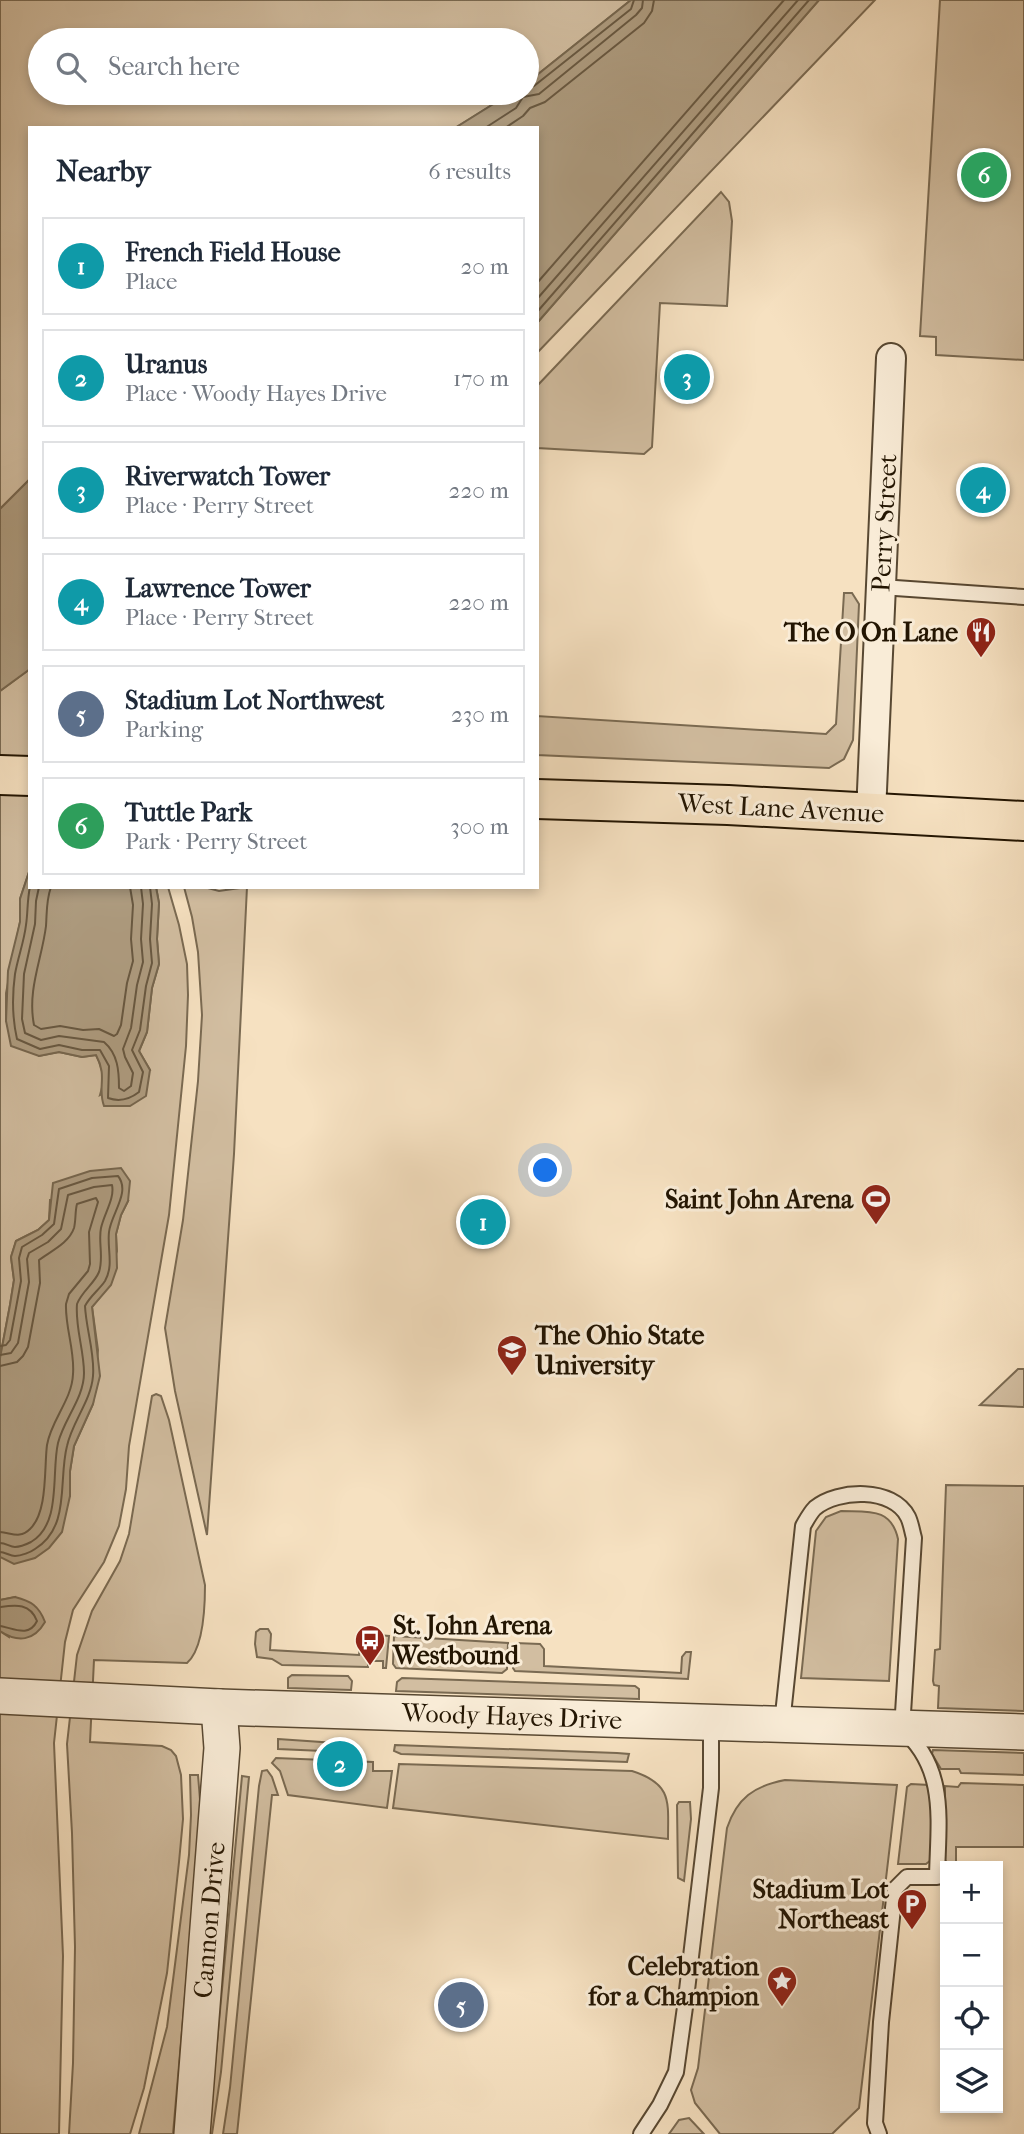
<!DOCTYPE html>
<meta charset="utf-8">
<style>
:root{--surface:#fff;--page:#f6f6f7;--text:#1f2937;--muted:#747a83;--line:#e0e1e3;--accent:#1a73e8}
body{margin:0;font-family:"IM FELL French Canon",serif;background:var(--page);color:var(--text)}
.controls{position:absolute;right:21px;bottom:21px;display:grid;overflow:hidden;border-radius:0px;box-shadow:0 4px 10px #0003}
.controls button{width:63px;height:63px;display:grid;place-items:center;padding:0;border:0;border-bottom:2px solid var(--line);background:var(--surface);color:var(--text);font:35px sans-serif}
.you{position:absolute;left:546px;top:1171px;width:24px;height:24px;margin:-18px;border:5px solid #fff;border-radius:50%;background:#1a73e8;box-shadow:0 0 0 10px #1a73e833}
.badge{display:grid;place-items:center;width:46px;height:46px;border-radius:50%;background:var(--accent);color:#fff;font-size:23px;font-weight:700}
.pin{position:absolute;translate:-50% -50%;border:4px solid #fff;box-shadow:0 2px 7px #0006}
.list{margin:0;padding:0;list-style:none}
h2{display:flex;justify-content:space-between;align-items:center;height:91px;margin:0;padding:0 28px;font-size:30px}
h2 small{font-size:23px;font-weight:400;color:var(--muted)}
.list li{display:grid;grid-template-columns:46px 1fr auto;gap:21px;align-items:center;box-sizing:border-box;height:98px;margin:0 14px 14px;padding:0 14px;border:2px solid var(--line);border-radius:0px}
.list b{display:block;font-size:26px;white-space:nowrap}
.list p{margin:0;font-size:23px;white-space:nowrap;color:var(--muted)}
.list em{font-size:23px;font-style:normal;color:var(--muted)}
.icon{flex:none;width:38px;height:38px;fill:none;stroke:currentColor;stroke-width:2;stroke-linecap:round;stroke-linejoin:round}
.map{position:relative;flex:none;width:1024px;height:2134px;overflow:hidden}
.search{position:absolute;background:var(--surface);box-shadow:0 4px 10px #0003;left:28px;top:28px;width:511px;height:77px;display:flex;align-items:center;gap:18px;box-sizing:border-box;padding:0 24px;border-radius:38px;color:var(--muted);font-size:26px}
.panel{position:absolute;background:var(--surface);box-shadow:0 4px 10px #0003;left:28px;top:126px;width:511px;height:763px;border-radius:0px}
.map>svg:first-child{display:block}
</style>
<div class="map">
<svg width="1024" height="2134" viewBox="0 0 1024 2134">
<rect width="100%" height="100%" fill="#f6e1c1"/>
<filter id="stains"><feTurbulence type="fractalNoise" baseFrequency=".00286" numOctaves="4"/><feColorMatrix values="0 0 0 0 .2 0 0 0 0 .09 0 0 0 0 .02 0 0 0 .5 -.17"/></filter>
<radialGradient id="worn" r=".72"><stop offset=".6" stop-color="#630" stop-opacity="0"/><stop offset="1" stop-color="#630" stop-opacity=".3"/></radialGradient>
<g fill="#d2bea1" stroke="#7a6a52" stroke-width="2">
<path d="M0,0H631L527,83V40H40V93H511L455,128H30V479L0,509Z"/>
<path d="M819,0H875L537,353V323Z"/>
<path d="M940,0H1024V360L936,355V337L920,336Z"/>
<path d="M721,192L729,202L732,221L727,306L660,303L652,447L644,454L537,448V386Z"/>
<path d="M844,593H852L859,604L853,740L844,759L829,768L537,755V716L826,734L836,724Z"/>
<path d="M30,669V869L20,899V922L6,993V1021L39,1056L59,1052L82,1057L96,1055C103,1069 105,1080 100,1095L150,1070L139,1051L147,1032L152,988L159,964L157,939L159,903L156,887H168L179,925L187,964L188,995L186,1046L169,1215L129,1446L126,1489L119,1526L104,1562L73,1610L65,1642L54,1743L63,1956L59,2134H0V1631L9,1637L15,1597L0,1600V1557L70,1496V1471L74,1446L93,1404L98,1350L92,1307L100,1297L117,1251L116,1234L121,1215L128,1201L50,1200L49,1220L38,1230L16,1241L11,1257L14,1280L10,1305L0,1358V691Z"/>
<path d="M184,887H204L219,891L247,887L234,1154L207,1535L175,1391L165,1328L183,1220L198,1081L202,1015L198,952L192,917Z"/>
<path d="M1018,1369H1024V1407L980,1405Z"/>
<path d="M156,1394L161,1396L169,1420L205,1585C205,1607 204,1648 187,1663L94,1660L90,1742L162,1746L171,1750L176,1756L181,1775L183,1819L179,1862L167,1973L144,2088L130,2134H69L73,2063L75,1947L72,1833L67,1744L77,1655L92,1611L120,1561L129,1534L152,1396Z"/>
<path d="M946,1485L1024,1486V1711L938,1708L939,1686L934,1685L933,1681L935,1650L940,1649Z"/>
<path d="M841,1511C868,1512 891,1507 898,1539L889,1681L801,1678L816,1531L826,1517Z"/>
<path d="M260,1629H268L271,1634L270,1650L359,1655L361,1638L364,1634L389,1636L386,1668H383V1661H368V1667L282,1665L272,1659L257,1657L255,1644L256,1632Z"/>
<path d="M394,1636L508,1643L507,1669L502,1673L396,1668L393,1664Z"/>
<path d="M515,1643L540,1644L544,1649V1666L681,1673L682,1657L686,1652H691L688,1679L515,1671L513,1668Z"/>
<path d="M292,1675L348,1676L352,1681L351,1690L288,1688V1678Z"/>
<path d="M402,1678L635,1686L639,1689V1699L396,1691L397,1682Z"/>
<path d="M278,1739L350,1744L349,1750L346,1752L278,1749Z"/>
<path d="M395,1745L617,1753L629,1754L627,1762L401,1754L394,1751Z"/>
<path d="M933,1750L1024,1753V1775L961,1773L959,1769H941L932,1754Z"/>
<path d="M276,1758L373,1762V1771H392L387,1808L288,1795L280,1771L272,1763Z"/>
<path d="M399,1764L632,1771C673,1784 668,1802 668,1839L393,1808Z"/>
<path d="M267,1770L272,1777L278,1795H272L237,2134H223L230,2088L259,1786L262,1771Z"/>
<path d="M190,1775H198L201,1812L173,2134H139L167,2027L189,1855L191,1815Z"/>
<path d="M242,1776L249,1777L221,2072L212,2134H206L215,2064Z"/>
<path d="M785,1780L897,1785L859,2108L832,2134H720L695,2103L691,2090L698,2068L727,1828C737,1798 754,1786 785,1780Z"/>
<path d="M961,1783L1024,1785V1847H956V1864H948L945,1860V1786L958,1787Z"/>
<path d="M911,1784L929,1785L932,1802L931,1860L926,1864H898L907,1787Z"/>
<path d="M679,1802H690L691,1819L684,1881L678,1878L677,1805Z"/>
<path d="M689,2118L704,2134H669L679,2120Z"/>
</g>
<g fill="#ae9c80" stroke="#76664e" stroke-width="2">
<path d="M631,0H819L537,323V128H455L511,93H527V83Z"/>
<path d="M30,479V669L0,691V509Z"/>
<path d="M30,869V887H156L159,903L157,939L159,964L152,988L147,1032L139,1051L150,1070L146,1096L130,1106H104C97,1087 108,1077 96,1055L82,1057L59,1052L39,1056L11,1046L6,1021L8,971L20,922V899Z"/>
<path d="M121,1168L130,1181L128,1201L121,1215L116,1234L117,1268L111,1285L92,1307L100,1376L93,1404L74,1446L70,1471V1496L62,1532L49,1548L35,1558L14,1564L0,1557V1358L10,1305L14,1280L11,1257L16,1241L38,1230L49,1220L53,1183L90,1171Z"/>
<path d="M15,1597C31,1601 39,1606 45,1622C34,1641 18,1643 0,1631V1600Z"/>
</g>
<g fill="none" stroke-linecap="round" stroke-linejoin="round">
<g stroke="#685841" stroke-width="2">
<path d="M527,88L534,86L631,9L634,0"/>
<path d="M485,128L516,108L523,97L539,94L636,15L642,8L643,0"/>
<path d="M505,128L523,116L530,108L545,102L644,23L652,11L654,0"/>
<path d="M537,283L784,0"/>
<path d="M537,299L798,0"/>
<path d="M537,312L809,0"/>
<path d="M30,887C27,900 28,912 26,925C24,942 18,957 15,974C12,996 12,1017 17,1039L40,1049L59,1045L82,1050H100L109,1066L108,1098C119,1102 130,1099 139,1092L143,1072L132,1050L140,1030L146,986L152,963L150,939L152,904L150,887"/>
<path d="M39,887L36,901L35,924L24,974L22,1019L25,1033L41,1040L59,1036L104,1042C118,1054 119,1071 119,1088L124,1091L131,1086L133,1073L125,1057L123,1049L131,1028L137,985L143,962L141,939L143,904L141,887"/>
<path d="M51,887C46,901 47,912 46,926C42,959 27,990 34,1025L41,1029L60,1026L83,1030L99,1029L114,1036L117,1034L121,1025L127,983L133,961L131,939L133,905L130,887"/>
<path d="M0,1346L6,1345L10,1340L21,1281L19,1258L22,1247L42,1235L54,1224L59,1189L92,1178L118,1176C131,1192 111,1214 109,1232C107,1249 114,1265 105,1281C99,1290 90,1296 85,1306C86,1329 95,1353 93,1376C91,1401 72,1422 67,1446C58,1480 71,1527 35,1549C31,1552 21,1556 15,1556C10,1556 5,1552 0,1552"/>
<path d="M0,1355L11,1353L18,1343L29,1282L27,1259L29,1253L48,1242L61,1229L68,1195L94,1187L112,1185C115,1198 104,1214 101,1228C98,1242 104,1257 99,1272C94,1284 82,1291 77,1304C75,1327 84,1350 84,1373C84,1398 64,1419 58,1443C51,1473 62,1524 31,1542C27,1544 19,1547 15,1547C10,1547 6,1543 0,1543"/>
<path d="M0,1366L17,1362L23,1356L28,1347L40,1283L39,1260C51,1251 69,1243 74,1228C76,1220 75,1211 77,1204L96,1198L98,1202L89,1232L90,1264L88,1271L69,1294L66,1304C65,1327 75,1351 73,1374C72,1400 51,1420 47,1445C44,1468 48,1512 30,1529C20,1539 12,1533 0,1532"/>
<path d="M0,1607C16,1605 30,1603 37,1621C29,1638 13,1628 0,1626"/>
</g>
<g stroke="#584832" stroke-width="18">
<g id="service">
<path d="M881,587L1024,597"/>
<path d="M782,1724L803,1526C806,1521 810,1513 815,1508C838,1489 893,1487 908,1517C911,1523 912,1531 914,1538L902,1729C948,1769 938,1822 937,1877H907L895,1889L881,2022L875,2123L879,2134"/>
<path d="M641,2134L660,2105L676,2072L685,2007L711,1788V1723"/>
</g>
</g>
<g stroke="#584832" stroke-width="32">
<path id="minor" d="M871,813L891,358"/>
</g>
<g stroke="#584832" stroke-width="38">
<g id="tertiary">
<path d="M0,1696L219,1707L1024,1732"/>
<path d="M192,2134L222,1748L219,1707"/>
</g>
</g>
<g stroke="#231502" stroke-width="42">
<g id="primary">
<path d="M0,775L30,776"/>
<path d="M537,799L728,805L1024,821"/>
</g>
</g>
<use href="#service" stroke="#f9ecd7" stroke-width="14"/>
<use href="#minor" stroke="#f9ecd7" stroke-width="28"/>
<use href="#tertiary" stroke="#f9ecd7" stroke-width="35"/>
<use href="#primary" stroke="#f6e1c1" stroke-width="38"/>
</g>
<defs>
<g id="restaurant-pin" transform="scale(1.575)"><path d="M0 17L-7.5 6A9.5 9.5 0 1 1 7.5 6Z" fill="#8f2418" stroke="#f9ecd7"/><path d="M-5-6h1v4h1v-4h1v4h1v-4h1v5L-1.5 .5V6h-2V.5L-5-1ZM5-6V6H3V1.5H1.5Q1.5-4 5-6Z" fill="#fff"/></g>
<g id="stadium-pin" transform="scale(1.575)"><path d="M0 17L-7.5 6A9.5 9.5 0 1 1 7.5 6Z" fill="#8f2418" stroke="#f9ecd7"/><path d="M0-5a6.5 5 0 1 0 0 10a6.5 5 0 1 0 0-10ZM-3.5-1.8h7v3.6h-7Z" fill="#fff"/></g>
<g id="university-pin" transform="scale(1.575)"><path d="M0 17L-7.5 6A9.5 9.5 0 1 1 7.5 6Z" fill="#8f2418" stroke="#f9ecd7"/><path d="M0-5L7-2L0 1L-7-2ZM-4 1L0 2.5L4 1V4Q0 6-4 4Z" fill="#fff"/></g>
<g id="bus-pin" transform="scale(1.575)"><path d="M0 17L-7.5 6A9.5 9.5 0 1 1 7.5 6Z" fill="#8f2418" stroke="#f9ecd7"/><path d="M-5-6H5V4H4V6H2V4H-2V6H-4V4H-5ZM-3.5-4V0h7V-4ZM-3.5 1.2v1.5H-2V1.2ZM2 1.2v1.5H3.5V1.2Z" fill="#fff"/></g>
<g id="parking-pin" transform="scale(1.575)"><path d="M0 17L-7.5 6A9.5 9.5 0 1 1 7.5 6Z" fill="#8f2418" stroke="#f9ecd7"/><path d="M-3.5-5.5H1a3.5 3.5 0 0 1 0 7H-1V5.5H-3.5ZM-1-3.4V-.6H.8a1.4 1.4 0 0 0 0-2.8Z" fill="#fff"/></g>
<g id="sight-pin" transform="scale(1.575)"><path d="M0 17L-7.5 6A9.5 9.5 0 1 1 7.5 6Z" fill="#8f2418" stroke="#f9ecd7"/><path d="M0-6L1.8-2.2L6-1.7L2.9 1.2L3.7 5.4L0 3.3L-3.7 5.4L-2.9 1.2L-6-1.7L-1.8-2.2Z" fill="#fff"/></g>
</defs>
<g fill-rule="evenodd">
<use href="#restaurant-pin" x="981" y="632"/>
<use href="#stadium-pin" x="876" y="1199"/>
<use href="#university-pin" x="512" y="1350"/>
<use href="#bus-pin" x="370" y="1640"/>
<use href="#parking-pin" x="912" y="1904"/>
<use href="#sight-pin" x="782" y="1981"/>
</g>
<g text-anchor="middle" stroke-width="6" stroke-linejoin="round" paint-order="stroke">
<g font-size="26" fill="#231502" stroke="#f9ecd7">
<text transform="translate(884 523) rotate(-87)" y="9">Perry Street</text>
<text transform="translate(781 808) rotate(3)" y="9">West Lane Avenue</text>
<text transform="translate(512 1716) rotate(2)" y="9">Woody Hayes Drive</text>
<text transform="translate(209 1920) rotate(-85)" y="9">Cannon Drive</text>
</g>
<g font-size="26" font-weight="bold" fill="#231502" stroke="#f9ecd7" text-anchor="end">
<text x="958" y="641">The O On Lane</text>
<text x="853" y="1208">Saint John Arena</text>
<text x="535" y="1344" text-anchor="start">The Ohio State<tspan x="535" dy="30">University</tspan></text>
<text x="393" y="1634" text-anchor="start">St. John Arena<tspan x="393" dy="30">Westbound</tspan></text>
<text x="889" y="1898">Stadium Lot<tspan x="889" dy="30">Northeast</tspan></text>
<text x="759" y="1975">Celebration<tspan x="759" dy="30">for a Champion</tspan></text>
</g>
</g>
<rect width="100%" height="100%" filter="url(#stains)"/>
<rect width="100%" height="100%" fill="url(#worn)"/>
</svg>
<div class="controls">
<button>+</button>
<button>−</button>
<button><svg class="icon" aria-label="locate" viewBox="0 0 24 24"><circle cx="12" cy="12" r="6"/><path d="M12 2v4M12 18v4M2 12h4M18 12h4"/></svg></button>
<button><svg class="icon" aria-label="layers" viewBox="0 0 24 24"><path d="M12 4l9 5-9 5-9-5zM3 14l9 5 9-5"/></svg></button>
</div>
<div class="you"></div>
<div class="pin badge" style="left:483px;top:1222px;background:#0f9aa8">1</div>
<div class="pin badge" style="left:340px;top:1764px;background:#0f9aa8">2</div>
<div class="pin badge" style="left:687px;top:377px;background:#0f9aa8">3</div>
<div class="pin badge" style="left:983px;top:490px;background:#0f9aa8">4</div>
<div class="pin badge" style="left:461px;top:2005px;background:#5c6f8a">5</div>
<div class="pin badge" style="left:984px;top:175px;background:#2e9e5b">6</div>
<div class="search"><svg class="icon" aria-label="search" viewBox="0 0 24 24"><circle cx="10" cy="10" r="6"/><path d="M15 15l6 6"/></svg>Search here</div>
<section class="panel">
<h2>Nearby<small>6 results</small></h2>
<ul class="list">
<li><span class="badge" style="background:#0f9aa8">1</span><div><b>French Field House</b><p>Place</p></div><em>20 m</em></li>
<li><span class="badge" style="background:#0f9aa8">2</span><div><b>Uranus</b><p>Place · Woody Hayes Drive</p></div><em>170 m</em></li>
<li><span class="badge" style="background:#0f9aa8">3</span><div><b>Riverwatch Tower</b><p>Place · Perry Street</p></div><em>220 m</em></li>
<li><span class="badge" style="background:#0f9aa8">4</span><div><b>Lawrence Tower</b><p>Place · Perry Street</p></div><em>220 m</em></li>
<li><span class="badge" style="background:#5c6f8a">5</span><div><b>Stadium Lot Northwest</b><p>Parking</p></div><em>230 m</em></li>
<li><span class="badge" style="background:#2e9e5b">6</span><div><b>Tuttle Park</b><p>Park · Perry Street</p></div><em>300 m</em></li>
</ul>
</section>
</div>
